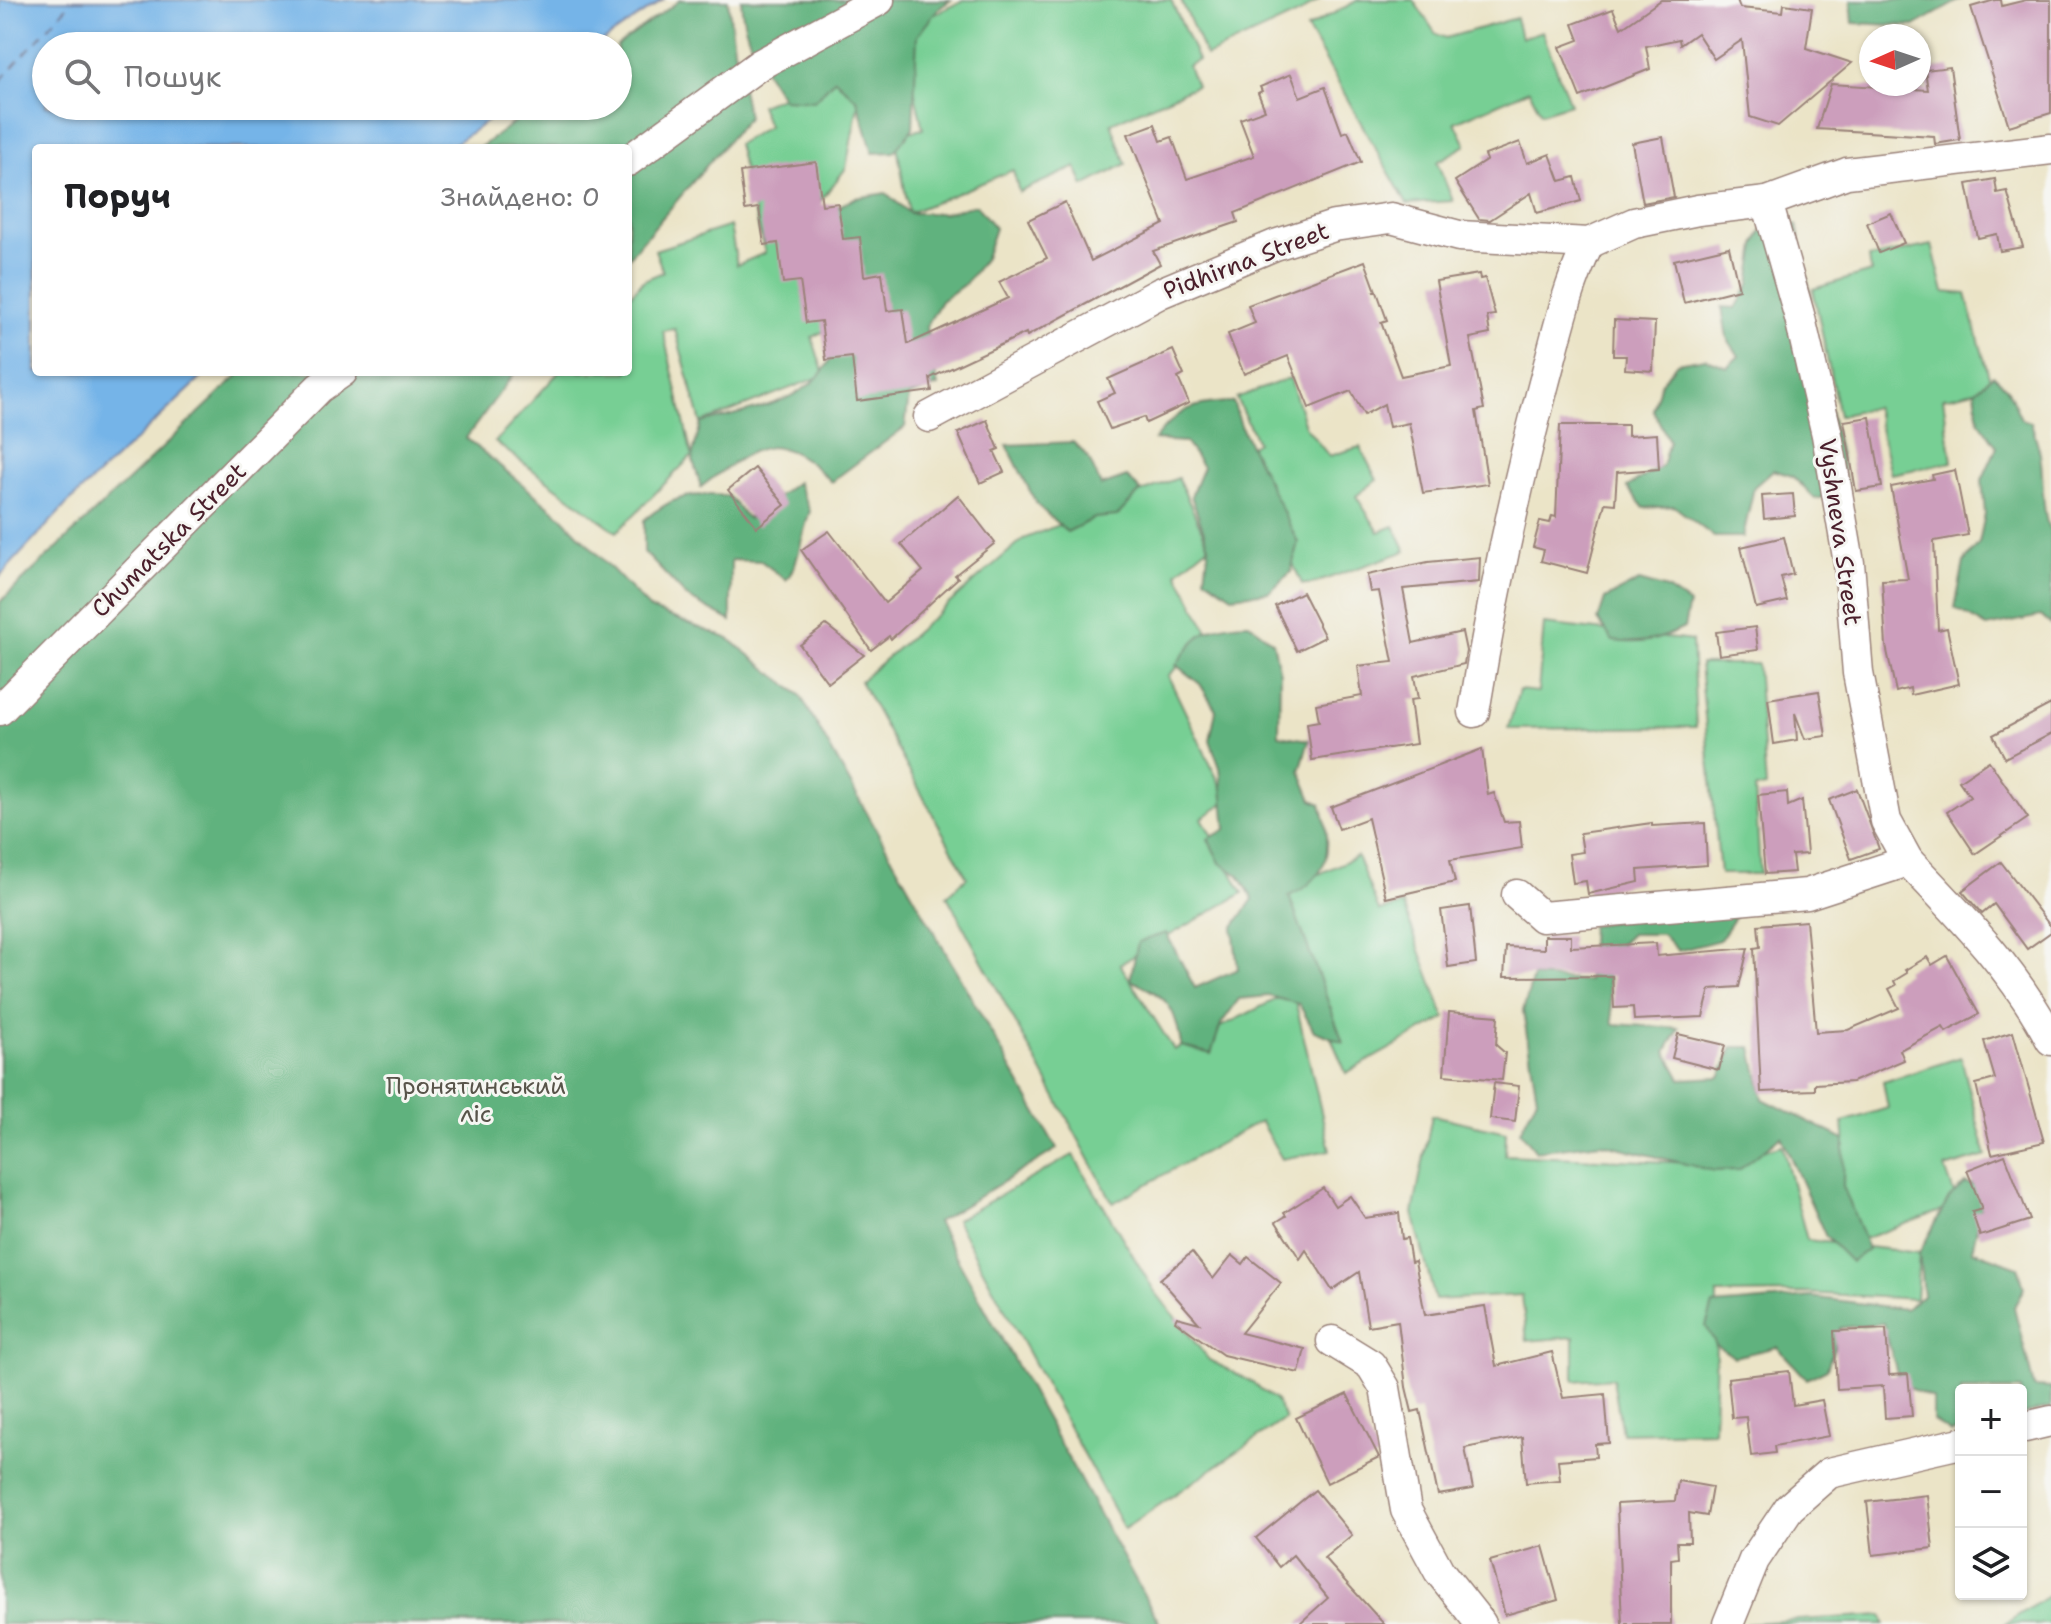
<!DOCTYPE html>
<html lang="uk">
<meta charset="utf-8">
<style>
:root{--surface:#fff;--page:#f2f2f2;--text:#202124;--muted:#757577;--line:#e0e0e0}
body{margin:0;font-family:"Shantell Sans",sans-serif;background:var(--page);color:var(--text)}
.controls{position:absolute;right:24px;bottom:24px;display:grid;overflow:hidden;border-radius:8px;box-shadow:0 2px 6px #0004}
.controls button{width:72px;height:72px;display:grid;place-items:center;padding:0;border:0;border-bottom:2px solid var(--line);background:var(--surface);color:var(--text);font:40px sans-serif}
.compass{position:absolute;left:1859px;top:24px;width:72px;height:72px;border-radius:50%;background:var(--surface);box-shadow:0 2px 6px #0004;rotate:267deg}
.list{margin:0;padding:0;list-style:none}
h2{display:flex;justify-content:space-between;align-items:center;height:104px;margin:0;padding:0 32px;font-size:34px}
h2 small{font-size:26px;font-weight:400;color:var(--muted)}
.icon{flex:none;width:44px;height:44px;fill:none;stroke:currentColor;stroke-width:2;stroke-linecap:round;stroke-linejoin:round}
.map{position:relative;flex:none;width:2051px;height:1624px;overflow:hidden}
.search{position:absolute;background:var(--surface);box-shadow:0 2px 6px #0004;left:32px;top:32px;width:600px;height:88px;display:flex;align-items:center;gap:20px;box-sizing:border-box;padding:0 28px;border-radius:44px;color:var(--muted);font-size:30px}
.panel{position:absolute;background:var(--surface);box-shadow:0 2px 6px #0004;left:32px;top:144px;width:600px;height:232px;border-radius:8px}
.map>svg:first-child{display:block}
</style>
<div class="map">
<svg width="2051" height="1624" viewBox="0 0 2051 1624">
<rect width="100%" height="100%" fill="#f6f6f2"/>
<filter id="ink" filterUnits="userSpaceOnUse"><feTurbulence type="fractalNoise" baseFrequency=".0125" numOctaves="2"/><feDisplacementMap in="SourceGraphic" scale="16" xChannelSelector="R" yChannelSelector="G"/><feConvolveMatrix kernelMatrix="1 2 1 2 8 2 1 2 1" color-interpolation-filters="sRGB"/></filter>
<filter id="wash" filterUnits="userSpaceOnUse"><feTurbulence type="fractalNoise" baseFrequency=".006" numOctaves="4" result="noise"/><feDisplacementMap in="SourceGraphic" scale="32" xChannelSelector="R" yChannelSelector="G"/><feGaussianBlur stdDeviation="1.8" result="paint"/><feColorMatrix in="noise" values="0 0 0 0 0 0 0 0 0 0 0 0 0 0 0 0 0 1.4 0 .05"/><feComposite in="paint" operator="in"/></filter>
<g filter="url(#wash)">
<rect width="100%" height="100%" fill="#ebe4c7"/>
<g fill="#77cf94" stroke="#607760" stroke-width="2">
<path d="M964,0H1171L1198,60L1188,66L1196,86L1111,123L1126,164L1084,186L1076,167L1019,192L1013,170L909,213L895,135L923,129L901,30Z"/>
<path d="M1181,0H1318L1300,13L1206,56Z"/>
<path d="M1358,0H1413L1436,34L1446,38L1516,18L1521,38L1542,31L1570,104L1541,113L1529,90L1455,122L1466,145L1437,162L1453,201L1407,204L1307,28Z"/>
<path d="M866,64L846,168L813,211L841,323L812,337L824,375L701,423L675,329L663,331L692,456L617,532L495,442L559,372H628V297L644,280L663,272L655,250L730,226L737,265L765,253L737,144L768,126L760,105Z"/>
<path d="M1932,245L1944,292L1966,294L1992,387L1943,398L1952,462L1891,474L1875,407L1839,416L1813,289L1871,272L1869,258Z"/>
<path d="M1290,378L1305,426L1329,456L1360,447L1377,480L1356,496L1379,532L1394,526L1406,551L1312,584H1302L1243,451L1257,442L1236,398Z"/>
<path d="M1178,478L1209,546L1177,572L1210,635L1168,676L1228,801L1202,818L1243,893L1120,964L1174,1050L1293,991L1330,1150L1282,1159L1260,1121L1113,1203L947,896L967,877L860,681L1023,539Z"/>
<path d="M1544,624L1692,641L1696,727L1508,729L1519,690L1538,692Z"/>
<path d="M1700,664H1757L1766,787L1755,789L1760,874H1720Z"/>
<path d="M1357,856L1379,911L1403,905L1445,1018L1346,1073L1312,993L1279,893Z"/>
<path d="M1961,1057L1986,1156L1945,1168L1958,1205L1866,1238L1857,1237L1828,1153L1845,1146L1843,1122L1888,1108L1883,1082Z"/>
<path d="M1432,1115L1506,1132L1505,1155L1717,1164L1782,1145L1807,1240L1919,1253L1916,1299L1804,1293L1717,1294L1714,1431L1622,1433L1613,1378L1574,1381V1337L1527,1341L1522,1295L1435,1300L1413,1213Z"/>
<path d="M1073,1155L1153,1289L1209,1360L1252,1382L1276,1401L1285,1419L1124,1529L956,1220Z"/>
<path d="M2051,1594V1624H2005Z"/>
<path d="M1883,1615L1885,1624H1747L1748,1623Z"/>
</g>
<g fill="#61b27e" stroke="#566854" stroke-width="2">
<path d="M680,0H728L735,56L748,117L628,258V148H479L536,106H618L617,46Z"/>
<path d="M741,0H951L938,9L917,36L913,128L894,152L873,153L857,100L835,79L814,101L783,99C762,66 743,41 741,0Z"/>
<path d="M1851,0H1960L1914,26L1853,23Z"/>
<path d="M886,193L909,213H942L976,205L995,228L985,258L966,283L941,301L926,327L938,386L909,396L905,427L831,482C776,425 755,446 701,487L692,457L701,423C741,412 804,404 827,365C843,337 830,246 827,212L855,198Z"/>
<path d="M1779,220L1797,225L1811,298L1807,305L1848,492L1815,499L1792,476L1773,470L1754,487L1743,537H1714L1674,506L1644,508L1627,487L1662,466L1669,441L1653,410L1661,383L1677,363L1705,358L1727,367L1739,356L1727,338L1722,307L1736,308L1750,284L1756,245L1764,225Z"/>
<path d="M242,372H515L466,438L561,516L650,609L729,639L800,695L1057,1149L937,1222L1160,1624H0V602Z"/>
<path d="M1993,375L2007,388L2021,419L2031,422C2034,433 2038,443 2040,454C2044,474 2041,518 2051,532V625L2041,616L1987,627L1955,608L1964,562L1979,543L1985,514L1982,480L1997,447L1979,421L1975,391Z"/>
<path d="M1233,402L1243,431L1298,542L1291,572L1269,592L1232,596L1205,577L1209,546L1191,496L1203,467L1185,442L1154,440C1179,408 1193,403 1233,402Z"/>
<path d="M1073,442L1088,457L1101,486L1127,477L1141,491L1117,516L1095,518L1067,532L1037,505L1007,445Z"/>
<path d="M797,482L810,511C802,532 799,566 786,580L761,561L731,560V621L688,598L644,552V520C674,495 690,493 728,496L748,519Z"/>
<path d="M1639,581L1667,589L1689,604L1684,628C1660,640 1641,645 1613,641L1598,620L1605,599Z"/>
<path d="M1249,623L1273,642L1280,673L1279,735L1309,740L1300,771L1312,800L1321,804C1332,844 1333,877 1289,896L1343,1042L1314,1031L1299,1004L1269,996L1239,999L1221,1024L1211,1054L1181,1046C1176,1006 1167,996 1130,980L1138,942L1166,933L1195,988L1238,969L1233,928L1253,899L1239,875L1220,863L1208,839L1226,829L1220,768L1210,740L1216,710L1200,684L1176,665C1198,632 1209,624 1249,623Z"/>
<path d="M1702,908L1736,916L1720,940L1678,951L1662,934H1631L1606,958L1613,1024L1679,1028L1666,1052L1681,1079L1720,1077L1733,1047H1752L1763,1099L1844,1139L1843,1186L1868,1249L1851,1262L1826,1237L1781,1136L1739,1170L1714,1171L1601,1143L1536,1151L1520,1131L1537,1098L1523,1011L1533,977L1588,981L1591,925Z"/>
<path d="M1965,1183L1986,1188L1972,1250L2018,1267L2024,1288L2014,1307L2034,1387L2051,1388V1408L2021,1415V1390H1961V1431L1951,1433L1933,1421V1399L1900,1384L1883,1323L1840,1328L1827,1369L1807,1379L1777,1347L1734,1357L1716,1345L1706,1326L1713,1305L1811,1297L1905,1309L1923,1296L1919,1253L1949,1198Z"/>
</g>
<path fill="#75b4e8" stroke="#606a8a" stroke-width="2" d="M0,0H663L596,46H46V106H509L448,148H36V372H208L67,504L0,576Z"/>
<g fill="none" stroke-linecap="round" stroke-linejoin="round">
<path stroke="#59536d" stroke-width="2" stroke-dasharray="10 8" stroke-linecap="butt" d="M0,81L73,0"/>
</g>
<g id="blocks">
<g fill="#cc9ebc">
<path d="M1661,0H1737L1740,8L1783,12L1784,4L1812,8L1806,48L1852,63L1778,126L1750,117L1742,40L1714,59L1697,33L1680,45L1679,39L1646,46L1650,69L1580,97L1560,47L1579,40L1573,24L1613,9L1621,28Z"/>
<path d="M1995,0H2001L2002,6L2026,0H2051V113L2009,126L1971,7Z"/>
<path d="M1950,67L1960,140L1935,144L1934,136L1817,129L1831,84L1928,90L1925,70Z"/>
<path d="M1291,74L1300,97L1325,87L1342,133L1348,131L1361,162L1235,213L1238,222L1153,251L1160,264L1027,336L1026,333L930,378L932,391L857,401L852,357L826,360L821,321L806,323L800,281L783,283L778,243L764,245L759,208L745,210L740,172L816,162L822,205L838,203L843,239L860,237L864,276L882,273L887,311L903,309L908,344L1008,298L999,282L1047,258L1028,220L1065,202L1091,261L1164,224L1128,134L1155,124L1161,141L1172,137L1187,179L1254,156L1240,119L1265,110L1258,93L1262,91L1260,87Z"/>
<path d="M1663,137L1674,197L1643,203L1632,143Z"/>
<path d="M1520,142L1527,163L1550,154L1560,181L1575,177L1581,201L1537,213L1531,193L1490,220L1479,219L1455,181L1487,160L1485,155Z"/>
<path d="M1995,179L1997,193L2007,191L2023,247L2000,251L1997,234L1978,238L1967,184Z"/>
<path d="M1891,213L1904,243L1879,253L1867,223Z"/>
<path d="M1729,247L1739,289L1684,303L1674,260Z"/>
<path d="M1365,261L1376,291L1373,292H1377L1387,320L1381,322L1401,376L1451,366L1436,281L1479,274L1480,279L1485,278L1495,315L1487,316L1490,334L1470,338L1484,409L1476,411L1488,484L1423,493L1409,423L1389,427L1384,404L1364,415L1351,391L1309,408L1288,356L1244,374L1228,334L1255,323L1248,305Z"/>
<path d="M1614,320L1655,322L1653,371L1625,369L1626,356H1613Z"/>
<path d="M1173,350L1184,375L1178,378L1189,403L1146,423L1144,417L1110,429L1097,401L1115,393L1108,379Z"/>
<path d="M1870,417L1882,487L1856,491L1844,421Z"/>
<path d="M987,420L999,449L994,451L1004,472L980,483L958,433Z"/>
<path d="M1560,425H1628V436L1657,434L1659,469L1617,472L1615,504L1605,503L1587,573L1541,561L1544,550L1533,547L1540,521L1550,523L1552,516L1556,517Z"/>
<path d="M755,468L785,505L757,527L728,490Z"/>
<path d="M1955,470L1968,535L1934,541L1938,630L1947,628L1959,684L1911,695L1910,688L1896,692L1886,646L1882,580L1908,579L1891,487L1933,479L1932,475Z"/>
<path d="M1793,494L1795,516L1764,519L1762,496Z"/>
<path d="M958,495L995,543L955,575L958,578L891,639L889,636L871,650L801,550L829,531L885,603L923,571L901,544Z"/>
<path d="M1784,537L1793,574L1781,577L1787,601L1756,608L1741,547Z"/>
<path d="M1480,557L1479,582L1403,589L1413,643L1462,632L1466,651L1464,664L1414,676L1418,699L1410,700L1416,744L1312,760L1307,723L1319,721L1316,704L1362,696L1358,666L1393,662L1379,591L1370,592L1367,575L1428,562Z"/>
<path d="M1302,592L1325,637L1297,651L1275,606Z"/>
<path d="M826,625L864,655L828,683L800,645Z"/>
<path d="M1755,627L1758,650L1719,655L1716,632Z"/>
<path d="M1819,691L1826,736L1805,739L1795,713L1797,740L1774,744L1768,699Z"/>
<path d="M2051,704V734L2005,758L1993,735Z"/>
<path d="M1482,749L1488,795L1494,793L1504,822L1519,821L1522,848L1450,860L1455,882L1386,898L1368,818L1339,829L1331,807Z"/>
<path d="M1989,761L2028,818L1975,854L1947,812L1970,797L1959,781Z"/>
<path d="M1857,789L1879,849L1851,859L1829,800Z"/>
<path d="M1787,792L1788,806L1802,800L1807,854L1792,855L1794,872L1765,874L1758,795Z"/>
<path d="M1652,823V826L1705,823L1707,865L1638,870L1639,882L1588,894L1586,881L1573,883L1569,854L1583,852L1580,833Z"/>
<path d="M2001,862L2051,927V932L2027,949L1994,904L1982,914L1962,891Z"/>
<path d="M1470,906L1476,963L1448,967L1441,910Z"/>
<path d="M1806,921L1816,1032L1848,1030L1899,1008L1889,989L1896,985L1894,981L1907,973L1905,970L1927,957L1932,965L1947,956L1979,1014L1946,1032L1943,1027L1900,1050L1904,1060L1852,1082L1815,1084V1090L1761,1092L1754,948L1760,947L1758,925Z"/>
<path d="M1544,936H1571V947L1656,943L1657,956L1748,948L1739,987L1710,989L1703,1017L1634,1020L1633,1007L1614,1008L1612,976L1504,977L1506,947L1544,949Z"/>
<path d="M1449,1012L1498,1016L1496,1045L1505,1053L1502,1080L1444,1075Z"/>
<path d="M2013,1032L2044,1142L1992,1154L1976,1084L1995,1079L1984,1041Z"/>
<path d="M1678,1034L1725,1045L1719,1070L1672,1058Z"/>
<path d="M1494,1083L1519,1086L1515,1122L1490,1119Z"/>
<path d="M2005,1155L2030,1220L1980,1236L1972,1212L1982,1209L1967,1170Z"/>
<path d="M1323,1188L1335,1206L1350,1196L1365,1218L1399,1213L1402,1239L1407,1238L1411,1262L1415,1261L1425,1315L1485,1306L1496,1366L1552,1352L1563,1398L1605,1394L1609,1443L1595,1444L1596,1457L1558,1460L1560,1480L1526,1483L1522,1437L1465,1448L1473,1489L1438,1495L1420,1410L1412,1412L1406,1387L1398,1321L1368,1326L1359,1272L1332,1290L1306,1250L1300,1259L1276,1222L1286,1216L1284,1213Z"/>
<path d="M1192,1252L1213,1279L1232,1255L1243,1264L1248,1257L1281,1283L1241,1333L1305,1349L1299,1373L1223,1355L1175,1321L1177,1317L1199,1323L1160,1279Z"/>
<path d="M1886,1329L1889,1375L1908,1374L1912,1416L1885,1418L1883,1386L1837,1389L1834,1331Z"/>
<path d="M1789,1371L1793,1405L1822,1400L1829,1436L1774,1446L1775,1453L1751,1456L1746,1417L1732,1418L1728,1378Z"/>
<path d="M1347,1394L1379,1457L1327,1483L1296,1418Z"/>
<path d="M1678,1481L1712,1487L1707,1516L1689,1513L1690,1542H1677L1678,1558L1671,1559V1624H1622L1617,1504L1675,1501Z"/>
<path d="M1315,1490L1352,1535L1324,1558L1384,1624H1299L1328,1598L1293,1555L1279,1567L1256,1538Z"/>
<path d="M1927,1495L1933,1548L1873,1555L1867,1502Z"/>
<path d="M1543,1546L1558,1600L1505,1615L1490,1561Z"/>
</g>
</g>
</g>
<g filter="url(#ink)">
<use href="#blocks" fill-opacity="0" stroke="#9a8279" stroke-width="2"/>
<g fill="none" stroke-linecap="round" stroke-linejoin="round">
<g stroke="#9a8279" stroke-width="33">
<g id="street">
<path d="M628,161L759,65L879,0"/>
<path d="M929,417L1160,293L1275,245L1334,226L1391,218L1459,236L1589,243L1634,223L1698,210L1767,202L1847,173L2051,149"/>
<path d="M0,710L319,388L342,372"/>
<path d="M1474,712C1492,601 1515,491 1544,383C1557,335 1567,287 1589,243"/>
<path d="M1908,861C1961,916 2016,972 2051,1040"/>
<path d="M1517,895L1542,917L1807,894L1908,861L1886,821L1858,673L1849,563L1827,435L1800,318L1767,202"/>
<path d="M1332,1341L1371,1365L1385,1388L1406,1510L1439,1571L1481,1624"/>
<path d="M2021,1428L2051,1421"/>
<path d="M1728,1624L1754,1560L1789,1508L1829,1473L1961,1443"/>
</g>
</g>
<use href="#street" stroke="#fff" stroke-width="30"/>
</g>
</g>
<g text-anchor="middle" stroke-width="6" stroke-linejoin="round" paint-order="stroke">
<g font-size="24" fill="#4a1f2b" stroke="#f6f6f2">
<text transform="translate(1246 261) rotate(-21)" y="8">Pidhirna Street</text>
<text transform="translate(1840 532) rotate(82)" y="8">Vyshneva Street</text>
<text transform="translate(169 540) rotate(-45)" y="8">Chumatska Street</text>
</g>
<g font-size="24" fill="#58544a" stroke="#f6f6f2">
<text x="476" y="1094">Пронятинський<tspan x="476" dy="28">ліс</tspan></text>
</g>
</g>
</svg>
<div class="controls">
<button>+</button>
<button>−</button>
<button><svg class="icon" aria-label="layers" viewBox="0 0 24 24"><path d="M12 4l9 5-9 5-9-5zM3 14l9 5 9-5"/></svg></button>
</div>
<svg class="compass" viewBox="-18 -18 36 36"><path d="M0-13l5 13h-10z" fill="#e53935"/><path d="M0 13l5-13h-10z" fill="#757577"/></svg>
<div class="search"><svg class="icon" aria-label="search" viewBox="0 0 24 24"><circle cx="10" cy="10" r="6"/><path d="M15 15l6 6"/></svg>Пошук</div>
<section class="panel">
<h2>Поруч<small>Знайдено: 0</small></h2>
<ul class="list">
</ul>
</section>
</div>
